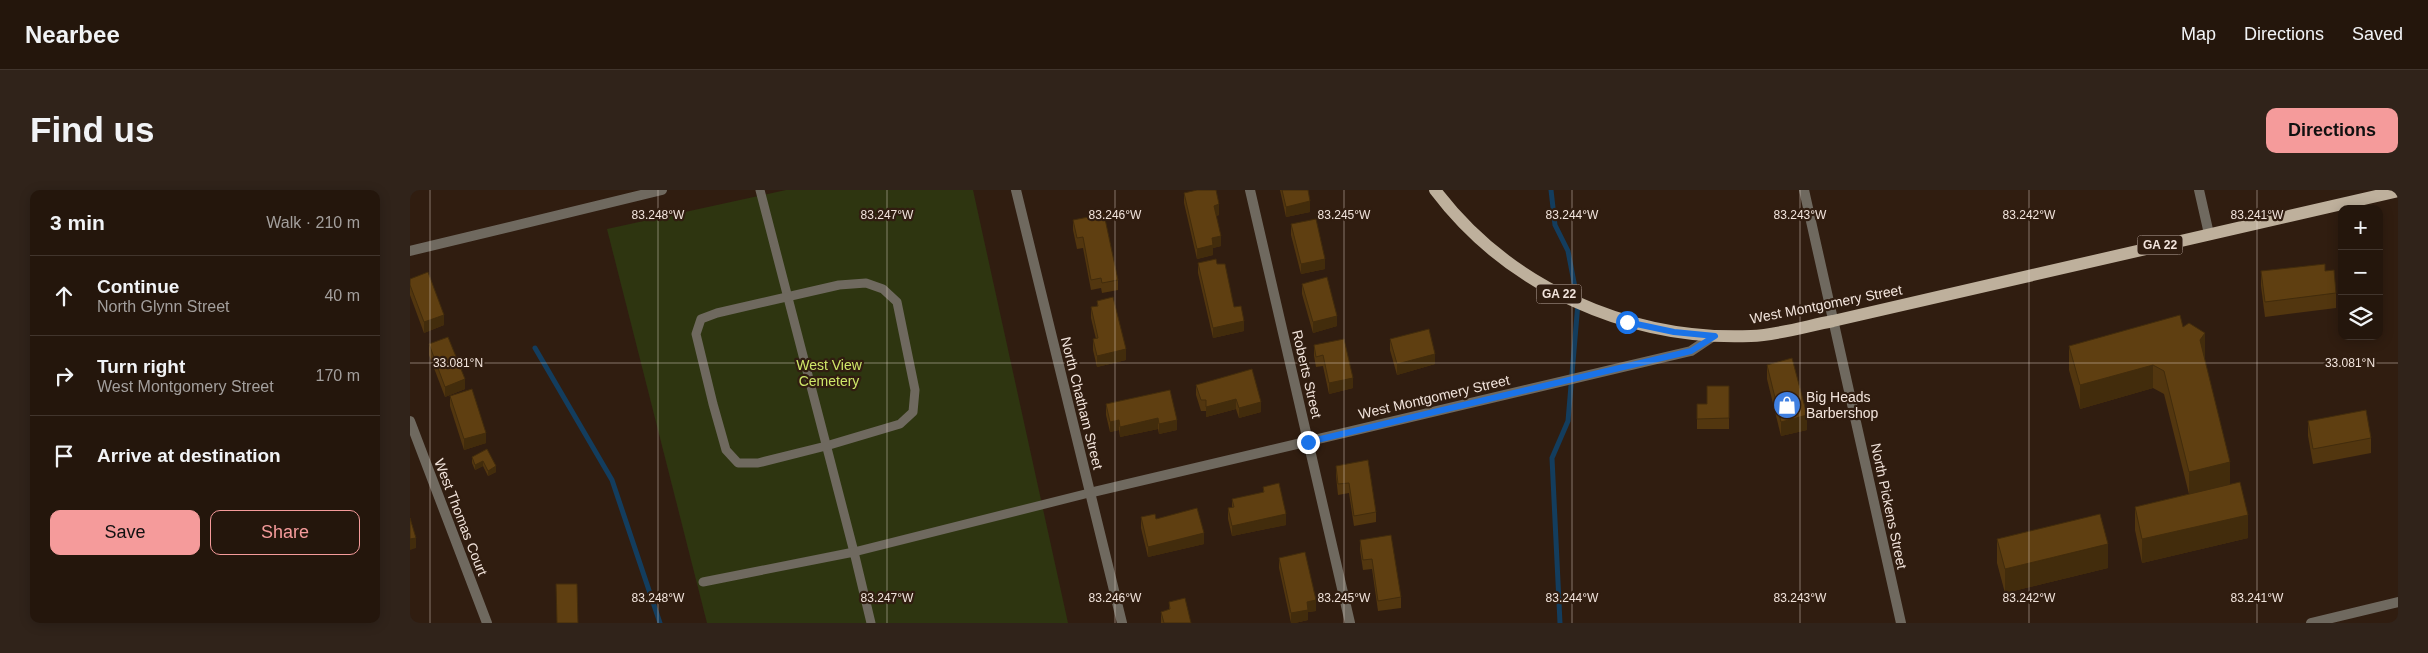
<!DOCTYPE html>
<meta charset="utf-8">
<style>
:root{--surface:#24160c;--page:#30231a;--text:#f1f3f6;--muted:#a39f9d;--line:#41352d;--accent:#f59b9b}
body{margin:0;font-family:Arial,sans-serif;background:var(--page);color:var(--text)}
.controls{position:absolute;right:15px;top:15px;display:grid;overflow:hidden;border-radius:10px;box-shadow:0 2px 12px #0003}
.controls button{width:45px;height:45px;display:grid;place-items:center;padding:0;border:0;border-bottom:1px solid var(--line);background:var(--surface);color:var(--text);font:25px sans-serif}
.stop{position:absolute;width:15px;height:15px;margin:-11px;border:4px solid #1a73e8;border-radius:50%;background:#fff}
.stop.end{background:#1a73e8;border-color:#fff;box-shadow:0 1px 5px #0008}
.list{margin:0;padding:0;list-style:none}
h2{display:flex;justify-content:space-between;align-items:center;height:65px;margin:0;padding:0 20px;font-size:21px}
h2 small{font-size:16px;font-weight:400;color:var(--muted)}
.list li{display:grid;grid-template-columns:32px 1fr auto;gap:15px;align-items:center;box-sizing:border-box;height:80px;padding:0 20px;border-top:1px solid var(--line)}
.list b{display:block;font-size:19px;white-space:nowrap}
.list p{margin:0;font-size:16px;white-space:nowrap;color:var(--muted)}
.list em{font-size:16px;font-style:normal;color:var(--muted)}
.actions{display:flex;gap:10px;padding:15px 20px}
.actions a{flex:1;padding:11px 0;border:1px solid var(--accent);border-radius:10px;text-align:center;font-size:18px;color:var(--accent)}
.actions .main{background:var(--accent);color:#111}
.icon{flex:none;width:28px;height:28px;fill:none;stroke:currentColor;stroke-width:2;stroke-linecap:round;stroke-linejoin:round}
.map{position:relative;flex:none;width:1988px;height:433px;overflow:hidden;border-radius:10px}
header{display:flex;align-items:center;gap:30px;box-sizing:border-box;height:70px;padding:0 25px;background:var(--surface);border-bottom:1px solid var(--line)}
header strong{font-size:24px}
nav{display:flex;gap:28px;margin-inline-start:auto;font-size:18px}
.intro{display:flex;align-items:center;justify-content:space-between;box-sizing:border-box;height:120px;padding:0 30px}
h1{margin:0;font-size:35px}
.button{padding:12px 22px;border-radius:10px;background:var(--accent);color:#111;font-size:18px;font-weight:700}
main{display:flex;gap:30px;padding:0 30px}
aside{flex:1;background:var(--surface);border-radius:10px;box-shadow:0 2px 12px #0003}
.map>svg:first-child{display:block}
</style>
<header>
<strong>Nearbee</strong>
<nav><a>Map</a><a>Directions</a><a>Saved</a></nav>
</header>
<div class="intro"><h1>Find us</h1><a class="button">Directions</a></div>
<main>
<aside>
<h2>3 min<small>Walk · 210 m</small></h2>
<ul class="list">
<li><svg class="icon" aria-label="ahead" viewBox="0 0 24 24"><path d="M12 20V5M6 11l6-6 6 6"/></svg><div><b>Continue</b><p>North Glynn Street</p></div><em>40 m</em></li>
<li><svg class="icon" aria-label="right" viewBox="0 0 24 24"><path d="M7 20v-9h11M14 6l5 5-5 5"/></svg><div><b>Turn right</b><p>West Montgomery Street</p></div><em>170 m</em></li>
<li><svg class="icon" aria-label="arrive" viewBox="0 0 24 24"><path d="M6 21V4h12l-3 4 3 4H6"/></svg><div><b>Arrive at destination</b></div></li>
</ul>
<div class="actions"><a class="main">Save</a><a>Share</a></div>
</aside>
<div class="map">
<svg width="1988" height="433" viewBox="0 0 1988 433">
<rect width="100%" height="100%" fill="#301d10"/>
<path fill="#2e3510" d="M376,0H563L658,433H297L197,39Z"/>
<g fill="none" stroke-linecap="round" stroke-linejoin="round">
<g stroke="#133d5e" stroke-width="5">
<path d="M1141,0L1145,35L1158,61L1168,113L1158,231L1142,268L1150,433"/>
<path d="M125,158L202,290L250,433"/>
</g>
<g stroke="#6f695f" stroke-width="9">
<path d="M350,0L444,362L679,303"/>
<path d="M456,93L473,99L487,112L505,200L503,222L490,234L416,256L348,273H328L316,260L303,214L286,144L291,129L307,123L429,95Z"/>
<path d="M293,392L444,362L461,433"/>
</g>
<g stroke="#6f695f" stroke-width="10">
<path d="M606,0L712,433"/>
<path d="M840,0L940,433"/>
<path d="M1394,0L1491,433"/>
<path d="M1789,0L1799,44"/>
<path d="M0,61L252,0"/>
<path d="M0,231L77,433"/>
<path d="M679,303L1281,161L1305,145"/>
<path d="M1901,433L1988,412"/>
</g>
<path stroke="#beb09c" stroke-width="12" d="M1025,0C1099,98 1220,151 1341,146C1368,145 1397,136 1423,131L1988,1"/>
</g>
<g fill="#52360f">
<path d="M870,0H898L900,22L876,27Z"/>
<path d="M774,3L809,25L806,26L811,56L803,58V65L787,69L774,13Z"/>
<path d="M663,30L708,90V100L692,103L691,98L681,100L673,58L667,59L663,40Z"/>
<path d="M881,34L915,79L891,84L881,45Z"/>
<path d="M788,73L807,74L834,141L803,148L788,83Z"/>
<path d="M1851,81H1915L1926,103V118L1855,127L1851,96Z"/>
<path d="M0,89L34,135L14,143L0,105Z"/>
<path d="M892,94L927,136L903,143L892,104Z"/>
<path d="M687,111L716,170L687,177L683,160V149H686L681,128V117L687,116Z"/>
<path d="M1773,137L1795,167H1794L1820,294L1838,348L1732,373L1725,340V317L1779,304L1754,204L1743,198L1670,219L1659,180V156Z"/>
<path d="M980,149L1025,174L987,185L980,160Z"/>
<path d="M19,154L55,199L35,207L19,165Z"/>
<path d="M904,155L943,198L919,204L913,176L906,177L904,166Z"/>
<path d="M1357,175L1397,240L1371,246L1357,189Z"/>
<path d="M842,179L851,222L829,228L826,219L796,227V221H791L786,205V195Z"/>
<path d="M1319,196V239H1287V214H1297Z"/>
<path d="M760,200L767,240L749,244L748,239L710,247L709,240L700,242L696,225V214Z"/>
<path d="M40,206L76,253L54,260L40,216Z"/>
<path d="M1898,231L1961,248V263L1903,274L1898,246Z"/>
<path d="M77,259L86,282L78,286L73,276L65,280L62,273V267Z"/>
<path d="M926,276L966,322V332L944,336L939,303L928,305L926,286Z"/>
<path d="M853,297L876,335L822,346L818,329V318L822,317V309L853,303Z"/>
<path d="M731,327L746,329L794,354L738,367L731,338Z"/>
<path d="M1587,349L1698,378L1595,403L1587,373Z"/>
<path d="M950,350L991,407V418L968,421L962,379L953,380L950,360Z"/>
<path d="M869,368L906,421L898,422V430L885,433H881L869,378Z"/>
<path d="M759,412L781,433H751V422L759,420Z"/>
</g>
<g fill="#422c0c">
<path d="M900,11V22L876,27V17Z"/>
<path d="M809,14V25L804,26V16Z"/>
<path d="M811,46V56L803,58V65L787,69V59L802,48Z"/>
<path d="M915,69V79L891,84V74Z"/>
<path d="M34,125V135L14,143V132Z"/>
<path d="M927,126V136L903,143V132Z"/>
<path d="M834,131V141L803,148V138Z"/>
<path d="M1795,143V167L1790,174V150Z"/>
<path d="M716,159V170L687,177V166Z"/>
<path d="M1025,164V174L987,185V174Z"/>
<path d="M1743,175V198L1670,219V195Z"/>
<path d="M943,188V198L919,204V193Z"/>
<path d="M55,189V199L35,207V197Z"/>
<path d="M826,209V219L796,227V217Z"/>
<path d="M851,212V222L829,228V218Z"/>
<path d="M1397,225V240L1371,246V232Z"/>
<path d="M748,228V239L710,247V237Z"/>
<path d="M709,230V240L700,242V232Z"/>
<path d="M767,230V240L749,244V234Z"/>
<path d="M76,243V253L54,260V249Z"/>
<path d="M73,271V276L65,280V275Z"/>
<path d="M1820,272V296L1779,306V282Z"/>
<path d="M86,276V282L78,286V281Z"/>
<path d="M876,324V335L822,346V336Z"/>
<path d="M1838,325V348L1732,373V349Z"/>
<path d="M794,343V354L738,367V357Z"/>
<path d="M6,348V358L0,360V349Z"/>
<path d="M1698,354V378L1595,403V379Z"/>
<path d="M906,410V421L898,422V430L885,433H881V423L897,412Z"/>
</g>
<g fill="#5f3f11" stroke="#422c0c">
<path d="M787,0H806L809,14L804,16L811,46L802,48L803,55L787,59L774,3Z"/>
<path d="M872,0H898L900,11L876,17Z"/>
<path d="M694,24L708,90L692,93L691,88L681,90L673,47L667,48L663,30Z"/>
<path d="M906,29L915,69L891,74L881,34Z"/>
<path d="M806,69L807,74H815L824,117L831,116L834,131L803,138L788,73Z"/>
<path d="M1915,74V81L1924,80L1926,103L1855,112L1851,81Z"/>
<path d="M18,82L34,125L14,132L0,95V89Z"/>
<path d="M917,87L927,126L903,132L892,94Z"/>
<path d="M703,107L716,159L687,166L683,149L688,148L681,117L688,116L687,111Z"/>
<path d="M1770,125L1773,137L1779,133L1795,143L1790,150L1820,272L1779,282L1754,181L1743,175L1670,195L1659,156Z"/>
<path d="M1019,139L1025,164L987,174L980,149Z"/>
<path d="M38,147L55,189L35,197L19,154Z"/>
<path d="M934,149L943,188L919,193L913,165L906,167L904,155Z"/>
<path d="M1382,168L1397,225L1371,232L1357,175Z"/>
<path d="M842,179L851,212L829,218L826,209L796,217V210H791L786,195Z"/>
<path d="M1297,196H1319V228L1287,229V214H1297Z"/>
<path d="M62,199L76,243L54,249L40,206Z"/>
<path d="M760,200L767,230L749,234L748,228L710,237L709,230L700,232L696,214Z"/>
<path d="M1956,220L1961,248L1903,259L1898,231Z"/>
<path d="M77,259L86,276L78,281L73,271L65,275L62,267Z"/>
<path d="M958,270L966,322L944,326L939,293L928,294L926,276Z"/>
<path d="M1830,292L1838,325L1732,349L1725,317Z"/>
<path d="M869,293L876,324L822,336L818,318L824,317L822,309L854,302L853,297Z"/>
<path d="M787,318L794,343L738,357L731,327L745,324L746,329Z"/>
<path d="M1690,324L1698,354L1595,379L1587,349Z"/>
<path d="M0,328L6,348L0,349Z"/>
<path d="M981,345L991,407L968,411L962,369L953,370L950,350Z"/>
<path d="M895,362L906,410L897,412L898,420L881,423L869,368Z"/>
<path d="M146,394H167L168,433H147Z"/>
<path d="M775,408L781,433H754L751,422L760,419L759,412Z"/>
</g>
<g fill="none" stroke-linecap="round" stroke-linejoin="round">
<path stroke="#1a73e8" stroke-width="6" d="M898,252L1281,161L1305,146L1264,142L1217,132"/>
</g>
<path fill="none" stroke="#f2e4dc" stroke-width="1" stroke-opacity="0.45" d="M20,0V433M248,0V433M477,0V433M705,0V433M934,0V433M1162,0V433M1390,0V433M1619,0V433M1847,0V433M0,173H1988"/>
<defs>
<g id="shop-disc" transform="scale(1.4375)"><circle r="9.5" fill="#3f7fe0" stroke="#301d10"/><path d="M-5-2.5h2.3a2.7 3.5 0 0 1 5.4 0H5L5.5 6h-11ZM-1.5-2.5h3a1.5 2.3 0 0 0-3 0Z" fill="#fff"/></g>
</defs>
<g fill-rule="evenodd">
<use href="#shop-disc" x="1377" y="215"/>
</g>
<g text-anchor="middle" stroke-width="4.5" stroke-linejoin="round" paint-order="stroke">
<g fill="#301d10" stroke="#b8a89f" stroke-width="1">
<rect x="1727.5" y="45.5" width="45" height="19" rx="4"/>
<rect x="1126.5" y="94.5" width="45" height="19" rx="4"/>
</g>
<g font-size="12" font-weight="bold" fill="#f2e4dc">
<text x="1750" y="59">GA 22</text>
<text x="1149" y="108">GA 22</text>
</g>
<g font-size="14" fill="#f2e4dc" stroke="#301d10">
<text transform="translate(1416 114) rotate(-11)" y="5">West Montgomery Street</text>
<text transform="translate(897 184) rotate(77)" y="5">Roberts Street</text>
<text transform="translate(1024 207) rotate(-13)" y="5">West Montgomery Street</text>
<text transform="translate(672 213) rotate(76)" y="5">North Chatham Street</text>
<text transform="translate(1479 316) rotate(78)" y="5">North Pickens Street</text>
<text transform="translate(51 327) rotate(69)" y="5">West Thomas Court</text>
</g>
<g font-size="14" fill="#cfe769" stroke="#301d10">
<text x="419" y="180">West View<tspan x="419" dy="16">Cemetery</tspan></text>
</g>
<g font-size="14" fill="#f2e4dc" stroke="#301d10" text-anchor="start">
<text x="1396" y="212">Big Heads<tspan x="1396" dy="16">Barbershop</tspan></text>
</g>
</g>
<g font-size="12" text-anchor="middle" fill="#f2e4dc" stroke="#301d10" stroke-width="4.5" stroke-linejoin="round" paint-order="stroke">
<text x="248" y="29">83.248°W</text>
<text x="477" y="29">83.247°W</text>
<text x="705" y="29">83.246°W</text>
<text x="934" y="29">83.245°W</text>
<text x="1162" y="29">83.244°W</text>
<text x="1390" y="29">83.243°W</text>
<text x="1619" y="29">83.242°W</text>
<text x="1847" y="29">83.241°W</text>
<text x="48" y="177">33.081°N</text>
<text x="1940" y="177">33.081°N</text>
<text x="248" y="412">83.248°W</text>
<text x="477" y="412">83.247°W</text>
<text x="705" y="412">83.246°W</text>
<text x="934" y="412">83.245°W</text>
<text x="1162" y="412">83.244°W</text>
<text x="1390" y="412">83.243°W</text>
<text x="1619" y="412">83.242°W</text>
<text x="1847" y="412">83.241°W</text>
</g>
</svg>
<div class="controls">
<button>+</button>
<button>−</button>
<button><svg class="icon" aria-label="layers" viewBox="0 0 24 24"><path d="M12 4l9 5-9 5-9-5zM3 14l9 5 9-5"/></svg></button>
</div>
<div class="stop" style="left:1217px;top:132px"></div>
<div class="stop end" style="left:898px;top:252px"></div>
</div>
</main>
